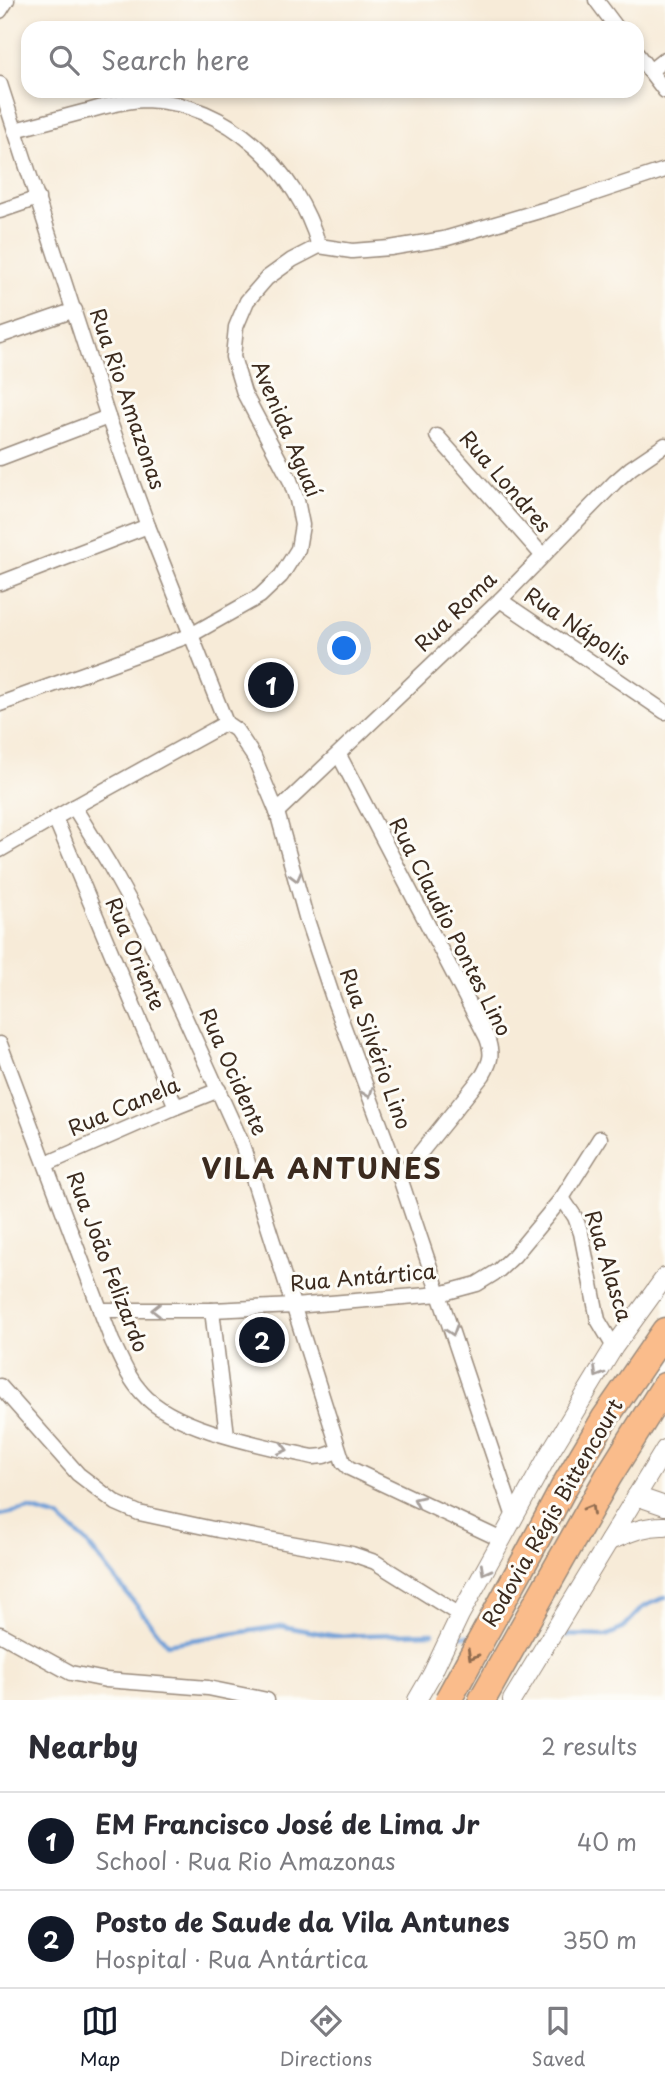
<!DOCTYPE html>
<meta charset="utf-8">
<style>
:root{--surface:#fff;--page:#f7f7f7;--text:#2b2b33;--muted:#7c7c81;--line:#e1e1e2;--accent:#111827}
body{margin:0;font-family:"Playpen Sans",sans-serif;background:var(--page);color:var(--text)}
.you{position:absolute;left:345px;top:649px;width:24px;height:24px;margin:-18px;border:5px solid #fff;border-radius:50%;background:#1a73e8;box-shadow:0 0 0 10px #1a73e833}
.badge{display:grid;place-items:center;width:46px;height:46px;border-radius:50%;background:var(--accent);color:#fff;font-size:23px;font-weight:700}
.pin{position:absolute;translate:-50% -50%;border:4px solid #fff;box-shadow:0 2px 7px #0006}
.list{margin:0;padding:0;list-style:none}
h2{display:flex;justify-content:space-between;align-items:center;height:91px;margin:0;padding:0 28px;font-size:30px}
h2 small{font-size:23px;font-weight:400;color:var(--muted)}
.list li{display:grid;grid-template-columns:46px 1fr auto;gap:21px;align-items:center;box-sizing:border-box;height:98px;padding:0 28px;border-top:2px solid var(--line)}
.list b{display:block;font-size:26px;white-space:nowrap}
.list p{margin:0;font-size:23px;white-space:nowrap;color:var(--muted)}
.list em{font-size:23px;font-style:normal;color:var(--muted)}
.icon{flex:none;width:38px;height:38px;fill:none;stroke:currentColor;stroke-width:2;stroke-linecap:round;stroke-linejoin:round}
.map{position:relative;flex:none;width:665px;height:1700px;overflow:hidden}
.search{position:absolute;background:var(--surface);box-shadow:0 4px 10px #0003;left:21px;right:21px;top:21px;height:77px;display:flex;align-items:center;gap:18px;box-sizing:border-box;padding:0 24px;border-radius:21px;color:var(--muted);font-size:26px}
.sheet{height:287px;background:var(--surface)}
nav{display:flex;justify-content:space-around;align-items:center;box-sizing:border-box;height:98px;border-top:2px solid var(--line);background:var(--surface);font-size:19px;color:var(--muted)}
nav a{display:grid;justify-items:center;gap:4px}
nav .on{color:var(--accent)}
.map>svg:first-child{display:block}
</style>
<div class="map">
<svg width="665" height="1700" viewBox="0 0 665 1700">
<rect width="100%" height="100%" fill="#fdfcf7"/>
<filter id="ink" filterUnits="userSpaceOnUse"><feTurbulence type="fractalNoise" baseFrequency=".0143" numOctaves="2"/><feDisplacementMap in="SourceGraphic" scale="14" xChannelSelector="R" yChannelSelector="G"/><feConvolveMatrix kernelMatrix="1 2 1 2 8 2 1 2 1" color-interpolation-filters="sRGB"/></filter>
<filter id="wash" filterUnits="userSpaceOnUse"><feTurbulence type="fractalNoise" baseFrequency=".00686" numOctaves="4" result="noise"/><feDisplacementMap in="SourceGraphic" scale="28" xChannelSelector="R" yChannelSelector="G"/><feGaussianBlur stdDeviation="1.57" result="paint"/><feColorMatrix in="noise" values="0 0 0 0 0 0 0 0 0 0 0 0 0 0 0 0 0 1.4 0 .05"/><feComposite in="paint" operator="in"/></filter>
<g filter="url(#wash)">
<rect width="100%" height="100%" fill="#f7ebd8"/>
<g fill="none" stroke-linecap="round" stroke-linejoin="round">
<g stroke="#6d9ed7" stroke-width="4.5">
<path d="M0,1515L29,1509L60,1518L86,1542L167,1644L281,1626L335,1636L433,1633"/>
<path d="M557,1635L606,1636L622,1629L643,1607L665,1597"/>
<path d="M461,1636H474"/>
</g>
</g>
</g>
<g filter="url(#ink)">
<g fill="none" stroke-linecap="round" stroke-linejoin="round">
<g stroke="#998a7b" stroke-width="17">
<g id="minor">
<path d="M596,0L617,28"/>
<path d="M0,11L7,0"/>
<path d="M637,54L665,91"/>
<path d="M650,71L665,59"/>
<path d="M0,84L108,417L148,526L226,723L236,730L254,757L277,812L306,917L333,998L400,1178L514,1517"/>
<path d="M15,130C38,124 60,118 83,112C103,107 125,100 146,100C229,103 297,170 319,246"/>
<path d="M0,211L38,198"/>
<path d="M0,336L75,310"/>
<path d="M437,436L543,556"/>
<path d="M0,458L108,417"/>
<path d="M0,583L148,526"/>
<path d="M500,600L665,712"/>
<path d="M0,704L191,635L260,596L281,576L298,549L302,525L297,500L290,480L244,393L233,357L236,327L247,301L267,278L292,260L319,246L352,251L390,248L444,239L553,207L665,170"/>
<path d="M339,755L487,1038C493,1054 491,1061 483,1075L400,1178"/>
<path d="M74,807L109,864L145,929L241,1141L343,1462L349,1468L502,1540"/>
<path d="M277,812L500,600L615,482L631,468L665,445"/>
<path d="M55,818L176,1107"/>
<path d="M0,850L74,807L226,723"/>
<path d="M0,1044L112,1341C121,1359 128,1378 142,1393C174,1430 265,1446 313,1457L324,1456L338,1451"/>
<path d="M46,1164L176,1107L219,1090"/>
<path d="M562,1198L575,1217L581,1233L598,1320L614,1347"/>
<path d="M100,1310H212L294,1306L440,1294L477,1284L498,1271L514,1256L562,1198L600,1138"/>
<path d="M212,1310L227,1435"/>
<path d="M0,1386L78,1474L116,1503L139,1513L218,1530L352,1554L375,1562L460,1615"/>
<path d="M0,1634L71,1673L106,1680L208,1688L267,1700"/>
</g>
</g>
<g stroke="#998a7b" stroke-width="20">
<g id="tertiary">
<path d="M636,1496L665,1506"/>
<path d="M609,1541C627,1534 645,1525 665,1526"/>
<path d="M417,1700L432,1674L460,1615L549,1454L614,1347L665,1277"/>
<path d="M512,1700L665,1449"/>
</g>
</g>
<g stroke="#998a7b" stroke-width="29">
<g id="motorway">
<path d="M529,1553L564,1487L605,1418L665,1331"/>
<path d="M482,1700L608,1477L665,1386"/>
</g>
</g>
<use href="#minor" stroke="#fff" stroke-width="14"/>
<use href="#tertiary" stroke="#fff" stroke-width="18"/>
<use href="#motorway" stroke="#fabc8b" stroke-width="26"/>
<g stroke="#998a7b" stroke-width="29" stroke-linecap="butt">
<path id="motorway-bridge" d="M448,1700L529,1553"/>
</g>
<use href="#motorway-bridge" stroke="#fabc8b" stroke-width="26"/>
</g>
<defs><path id="oneway-chevron" d="M-2-3.5L2.5 0L-2 3.5" fill="none" stroke-width="1.6" stroke-linecap="round" stroke-linejoin="round" transform="scale(1.75)"/></defs>
<g stroke="#a79f9a">
<use href="#oneway-chevron" transform="translate(296 877) rotate(75)"/>
<use href="#oneway-chevron" transform="translate(368 1093) rotate(69)"/>
<use href="#oneway-chevron" transform="translate(156 1310) rotate(-180)"/>
<use href="#oneway-chevron" transform="translate(452 1331) rotate(72)"/>
<use href="#oneway-chevron" transform="translate(598 1373) rotate(121)"/>
<use href="#oneway-chevron" transform="translate(283 1449) rotate(14)"/>
<use href="#oneway-chevron" transform="translate(418 1501) rotate(-155)"/>
<use href="#oneway-chevron" transform="translate(485 1570) rotate(119)"/>
</g>
<g stroke="#916c4f">
<use href="#oneway-chevron" transform="translate(590 1509) rotate(-60)"/>
<use href="#oneway-chevron" transform="translate(472 1655) rotate(119)"/>
</g>
</g>
<g text-anchor="middle" stroke-width="6" stroke-linejoin="round" paint-order="stroke">
<g font-size="21" fill="#3b2a1e" stroke="#fdfcf7">
<text transform="translate(127 399) rotate(71)" y="7">Rua Rio Amazonas</text>
<text transform="translate(286 429) rotate(67)" y="7">Avenida Aguaí</text>
<text transform="translate(505 482) rotate(49)" y="7">Rua Londres</text>
<text transform="translate(456 612) rotate(-44)" y="7">Rua Roma</text>
<text transform="translate(577 627) rotate(34)" y="7">Rua Nápolis</text>
<text transform="translate(450 927) rotate(63)" y="7">Rua Claudio Pontes Lino</text>
<text transform="translate(135 954) rotate(67)" y="7">Rua Oriente</text>
<text transform="translate(375 1049) rotate(70)" y="7">Rua Silvério Lino</text>
<text transform="translate(233 1072) rotate(66)" y="7">Rua Ocidente</text>
<text transform="translate(124 1107) rotate(-23)" y="7">Rua Canela</text>
<text transform="translate(107 1262) rotate(69)" y="7">Rua João Felizardo</text>
<text transform="translate(608 1266) rotate(73)" y="7">Rua Alasca</text>
<text transform="translate(363 1278) rotate(-5)" y="7">Rua Antártica</text>
<text transform="translate(553 1513) rotate(-60)" y="7">Rodovia Régis Bittencourt</text>
</g>
<g font-size="28" font-weight="bold" letter-spacing="2" fill="#3b2a1e" stroke="#fdfcf7">
<text x="322" y="1179">VILA ANTUNES</text>
</g>
</g>
</svg>
<div class="you"></div>
<div class="pin badge" style="left:271px;top:685px">1</div>
<div class="pin badge" style="left:262px;top:1340px">2</div>
<div class="search"><svg class="icon" aria-label="search" viewBox="0 0 24 24"><circle cx="10" cy="10" r="6"/><path d="M15 15l6 6"/></svg>Search here</div>
</div>
<section class="sheet">
<h2>Nearby<small>2 results</small></h2>
<ul class="list">
<li><span class="badge">1</span><div><b>EM Francisco José de Lima Jr</b><p>School · Rua Rio Amazonas</p></div><em>40 m</em></li>
<li><span class="badge">2</span><div><b>Posto de Saude da Vila Antunes</b><p>Hospital · Rua Antártica</p></div><em>350 m</em></li>
</ul>
</section>
<nav>
<a class="on"><svg class="icon" aria-label="map" viewBox="0 0 24 24"><path d="M3 6l6-2 6 2 6-2v14l-6 2-6-2-6 2zM9 4v14M15 6v14"/></svg>Map</a>
<a><svg class="icon" aria-label="directions" viewBox="0 0 24 24"><path d="M12 3l9 9-9 9-9-9zM9 14v-3h6M13 9l2 2-2 2"/></svg>Directions</a>
<a><svg class="icon" aria-label="saved" viewBox="0 0 24 24"><path d="M7 4h10v16l-5-4-5 4z"/></svg>Saved</a>
</nav>
